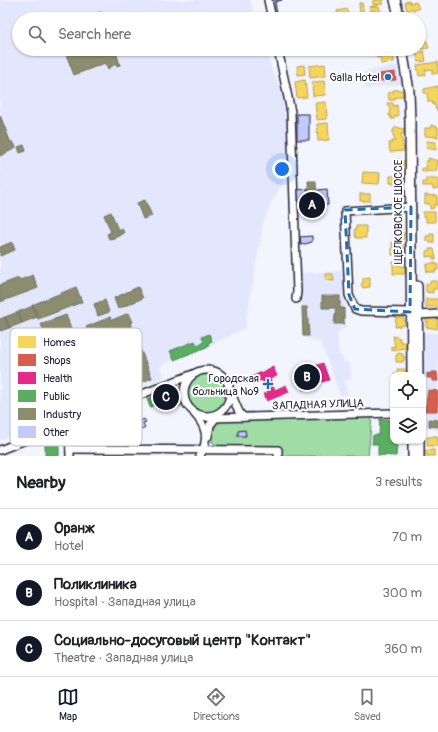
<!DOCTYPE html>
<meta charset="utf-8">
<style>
:root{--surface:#fff;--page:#f2f2f2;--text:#202124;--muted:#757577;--line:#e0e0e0;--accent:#111827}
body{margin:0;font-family:Pangolin,sans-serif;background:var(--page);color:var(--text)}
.controls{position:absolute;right:12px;bottom:12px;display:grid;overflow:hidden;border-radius:8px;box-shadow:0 1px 3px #0004}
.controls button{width:36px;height:36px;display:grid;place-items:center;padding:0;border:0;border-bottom:1px solid var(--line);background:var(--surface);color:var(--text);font:20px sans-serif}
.you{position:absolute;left:282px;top:169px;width:14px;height:14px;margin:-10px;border:3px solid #fff;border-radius:50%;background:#1a73e8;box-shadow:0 0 0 6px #1a73e833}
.badge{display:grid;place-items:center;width:26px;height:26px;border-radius:50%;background:var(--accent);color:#fff;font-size:13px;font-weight:700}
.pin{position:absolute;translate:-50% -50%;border:2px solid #fff;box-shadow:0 1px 4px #0006}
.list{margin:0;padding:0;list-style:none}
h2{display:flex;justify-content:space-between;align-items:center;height:52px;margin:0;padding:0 16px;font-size:17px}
h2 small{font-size:13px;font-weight:400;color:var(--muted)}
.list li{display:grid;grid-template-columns:26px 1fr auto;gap:12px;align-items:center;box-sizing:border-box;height:56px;padding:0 16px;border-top:1px solid var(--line)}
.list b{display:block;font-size:15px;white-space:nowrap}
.list p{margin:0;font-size:13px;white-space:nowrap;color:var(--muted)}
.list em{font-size:13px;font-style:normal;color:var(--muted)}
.icon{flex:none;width:22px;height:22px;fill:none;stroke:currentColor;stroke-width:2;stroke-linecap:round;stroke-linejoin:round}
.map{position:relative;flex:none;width:438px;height:456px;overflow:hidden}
.search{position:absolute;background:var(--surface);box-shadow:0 1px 3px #0004;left:12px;right:12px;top:12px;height:44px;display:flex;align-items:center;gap:10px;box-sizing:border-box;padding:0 14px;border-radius:22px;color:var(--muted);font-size:15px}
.sheet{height:220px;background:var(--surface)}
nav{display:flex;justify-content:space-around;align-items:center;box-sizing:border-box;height:56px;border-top:1px solid var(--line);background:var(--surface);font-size:11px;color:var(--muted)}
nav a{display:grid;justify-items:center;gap:2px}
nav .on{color:var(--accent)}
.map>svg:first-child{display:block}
</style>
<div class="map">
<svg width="438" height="456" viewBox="0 0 438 456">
<rect width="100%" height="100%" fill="#f2f4fe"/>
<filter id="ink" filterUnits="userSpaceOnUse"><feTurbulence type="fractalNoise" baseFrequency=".025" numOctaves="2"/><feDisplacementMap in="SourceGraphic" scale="8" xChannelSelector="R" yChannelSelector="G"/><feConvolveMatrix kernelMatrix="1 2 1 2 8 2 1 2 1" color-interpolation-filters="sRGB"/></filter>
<g filter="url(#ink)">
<g fill="#e3e7fd">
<path d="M0,0H250L256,19H19V49H265L270,66L287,104L290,171L272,201L264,220L245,328L209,346L160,366L165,377L0,440Z"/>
<path d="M399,65L402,84L365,89L364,72Z"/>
<path d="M344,271L346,327L337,333L339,354L343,358L344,363L350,362L351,379L344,382L348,395H340L321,343L303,337L300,273Z"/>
<path d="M424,333H438V430L424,429Z"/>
</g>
<g fill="#9fdda5" stroke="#608070">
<circle cx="206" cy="394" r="20"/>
<path d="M372,417L368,456H282V448L219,447L212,442C211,432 214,424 225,420Z"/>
</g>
<g fill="#f6d55c" stroke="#b69f52">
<path d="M373,0H383V4L373,5Z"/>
<path d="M410,1V3L416,2L419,9L413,10V8L407,11L405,2Z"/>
<path d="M359,3H362L364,16H360Z"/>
<path d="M375,6H379L381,14L374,15L375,10L370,11L369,7Z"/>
<path d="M347,9L348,18L338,17L337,11Z"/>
<path d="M420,36L421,42L427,41L429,48L421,49L419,46Z"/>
<path d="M392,49L394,62L381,64L380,57L377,58L376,52Z"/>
<path d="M424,51L426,61L419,62L416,55Z"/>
<path d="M438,62V73L432,74V69L425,70L426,75L419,76L417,65Z"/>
<path d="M325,64L326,76L310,78L309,66Z"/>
<path d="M304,65L305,74L298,75L297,66Z"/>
<path d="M305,80L307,97L297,98L295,82Z"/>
<path d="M324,81L326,95L313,96L312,82Z"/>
<path d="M438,86V110H436L435,105H433V102H428L427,93H424V89Z"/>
<path d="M393,90H403V96L394,98L395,100H389L388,92H393Z"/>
<path d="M326,102L327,119L317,120L315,103Z"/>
<path d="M387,103H393V106L397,105L398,116L394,117V119H391V116H389L390,107H388Z"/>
<path d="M328,123L329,140L318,141L317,124Z"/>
<path d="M431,125L438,127V137L425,136V128H431Z"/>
<path d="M396,127L404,129V134H401L404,151L390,152L389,143H392V141H396L393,135V130Z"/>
<path d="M427,141L436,142V150L426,148Z"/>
<path d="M428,158L438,161L436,171L422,172V168H427L425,161H429Z"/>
<path d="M400,159L404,161V166H402L403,170H397L396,160Z"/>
<path d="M363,172L380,173L379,184L362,183Z"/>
<path d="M397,174L404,175V182L399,183Z"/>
<path d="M390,176H396L397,183H390Z"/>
<path d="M431,177V179H438V189L433,190V186H423V182H426V178Z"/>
<rect x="360" y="194" width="10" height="7"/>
<path d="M425,195L437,196V205H434V208L430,209V204H425Z"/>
<path d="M393,211H399V222H393V220H395V214H393Z"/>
<path d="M423,212H435V222H426V217H423Z"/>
<path d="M356,226H366V238H356L354,230H356Z"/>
<path d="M392,226H402V229H399V233H404L403,240H394Z"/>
<path d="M430,234H434V243H430V241H426V236H430Z"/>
<path d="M392,242H395V244H404V253L392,255Z"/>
<path d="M429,249H434L436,259H433V256L426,257V251H429Z"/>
<path d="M393,262H398V265L405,267V274H393Z"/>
<path d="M435,262V264H438V270H435L436,272H427L426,265Z"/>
<path d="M326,274H333L334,281L326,280Z"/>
<path d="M370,277V287L363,288L361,284L363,283V278Z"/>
<path d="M430,281H437V289H433V293L426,292V284H430Z"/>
<rect x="426" y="299" width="12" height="8"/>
<path d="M396,317H403L405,325L395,327Z"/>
<path d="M438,318L437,329L426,327V322H429L426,321V319Z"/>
<path d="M393,336L400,338V342H406V348L391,350V346L395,347Z"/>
<path d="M398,353L403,354V357H405L403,362H396V355Z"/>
<path d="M397,369H405V374L394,375V373H397Z"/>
<path d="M433,436H437L438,446H427V437H433Z"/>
<rect x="426" y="450" width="8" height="6"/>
</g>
<g fill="#d6604d" stroke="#a04d48">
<path d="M395,72L396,80L380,81L379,74Z"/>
<path d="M431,372H437L438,381H432V378H427V373L431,374Z"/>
<path d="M428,390L438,391L437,411H425Z"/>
</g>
<g fill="#e7298a" stroke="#ac2772">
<path d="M323,363L329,380L322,382L319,375L307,380L309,387L303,390L297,373Z"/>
<path d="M273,367L277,376L270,379L275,390L286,385L289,392L267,401L264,394L268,393L262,380L254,384L251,377Z"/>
</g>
<g fill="#5aae61" stroke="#498456">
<path d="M209,334L212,341L208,343L209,346L174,360L170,351L195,341L197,345L204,342L202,337Z"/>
<path d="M173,386L181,406L169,410L165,401L150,407L147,399L162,394L161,390Z"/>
<path d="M380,419L393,420V441H395V445H397L396,456L378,455V444H372L373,435H379Z"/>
<path d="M45,435H52V439H59V456H45Z"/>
</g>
<g fill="#8c8c6e" stroke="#6c6c5f">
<path d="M101,12L103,19H84Z"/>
<path d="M64,49H115L120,65L116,66L115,64L108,69L105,63L74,75Z"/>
<path d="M0,115L10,141L14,143L16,148L0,156Z"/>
<path d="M24,145L26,151L20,153L18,147Z"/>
<path d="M308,181H316L317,206L309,207Z"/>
<path d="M145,200L152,216L143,219L137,203Z"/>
<path d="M111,212L118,230L122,228L124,233L113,239V238L109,239L107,234L111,232L104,215Z"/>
<path d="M12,242L15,250L0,256V247Z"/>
<path d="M33,275L38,288L0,302V285L19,278L20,280Z"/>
<path d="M76,287L82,302L38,319L32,305Z"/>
<path d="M138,287L143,298L118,309L114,298Z"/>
<path d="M322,296H340V308H344V324H334L336,308H322Z"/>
<path d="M105,300L109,312L98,316L94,304Z"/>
<path d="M33,306L37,317L22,323L18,312Z"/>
<path d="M302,307H307L309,336H303Z"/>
<path d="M18,312L22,323L9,328L5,317Z"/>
<path d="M129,313L133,322L130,323L152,378L74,409L50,351L90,335L86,327L110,317L112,320Z"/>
<path d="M66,315L74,336L49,345L41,324Z"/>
<path d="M5,317L9,328L0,331V319Z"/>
<path d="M429,419L438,420V427L429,426Z"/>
</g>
<g fill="#c0cafb" stroke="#22223b">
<path d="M271,0H282L275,2L277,14L273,15Z"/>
<rect x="297" y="114" width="12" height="26"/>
<path d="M308,189V198H304V202H298L297,190Z"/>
<path d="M327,189L328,205H319L318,190Z"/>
<path d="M312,236V242L301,245L300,237Z"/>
<path d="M144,419L146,422L143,423L145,428L142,430L138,422Z"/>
<path d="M245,430L246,436H238V431Z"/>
</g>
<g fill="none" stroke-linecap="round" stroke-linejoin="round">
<g stroke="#22223b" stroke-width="10">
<g id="minor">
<path d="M268,0L272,19"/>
<path d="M278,49L291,112L297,292L296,299"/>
<path d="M410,312L361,311L355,309L349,295L345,211L411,207"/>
<path d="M417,315L438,314"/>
<circle cx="207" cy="393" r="23"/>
<path d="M230,391L239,412L243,417"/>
<path d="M194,413C207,427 209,439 200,456"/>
<path d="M203,416L211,418L393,413"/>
<path d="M69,422L70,456"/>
<path d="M208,436L210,425L218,415"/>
<path d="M70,449L278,450V456"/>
<path d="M0,450L196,373"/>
</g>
</g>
<g stroke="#22223b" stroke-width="12">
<g id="major">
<path d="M395,0L400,19"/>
<path d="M402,49L409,91L410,123L412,375"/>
<path d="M417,286L418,375"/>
<path d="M413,441V456"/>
<path d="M419,441V456"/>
</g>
</g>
<use href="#minor" stroke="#fff" stroke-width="7"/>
<use href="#major" stroke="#fff" stroke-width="9"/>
</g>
</g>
<path fill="none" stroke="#1f6fb2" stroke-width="3" stroke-dasharray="8 5" stroke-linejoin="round" d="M411,207L410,312L355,309L349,295L345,210Z"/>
<g fill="#1f6fb2" stroke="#fff" stroke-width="1.5">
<circle cx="388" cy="77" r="4"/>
<path d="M266 378h4v4h4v4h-4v4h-4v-4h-4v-4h4z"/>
</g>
<g text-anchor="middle" stroke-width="4" stroke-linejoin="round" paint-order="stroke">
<g font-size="11" fill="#22223b" stroke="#fff" text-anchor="end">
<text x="380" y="81">Galla Hotel</text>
<text x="259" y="382">Городская<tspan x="259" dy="13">больница №9</tspan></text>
</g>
<g font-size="11" fill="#22223b" stroke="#fff">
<text transform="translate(398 212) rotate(-90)" y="4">ЩЁЛКОВСКОЕ ШОССЕ</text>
<text transform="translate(318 404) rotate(-2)" y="4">ЗАПАДНАЯ УЛИЦА</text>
</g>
</g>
<rect x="10" y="328" width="132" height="118" rx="6" fill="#fff" stroke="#bdbdc4" stroke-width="1"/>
<rect x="18" y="336" width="18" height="12" fill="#f6d55c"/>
<rect x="18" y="354" width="18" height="12" fill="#d6604d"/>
<rect x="18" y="372" width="18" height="12" fill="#e7298a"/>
<rect x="18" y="390" width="18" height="12" fill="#5aae61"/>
<rect x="18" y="408" width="18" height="12" fill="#8c8c6e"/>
<rect x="18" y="426" width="18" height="12" fill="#c0cafb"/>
<g font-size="11" fill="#22223b">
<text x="43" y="346">Homes</text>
<text x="43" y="364">Shops</text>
<text x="43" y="382">Health</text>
<text x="43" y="400">Public</text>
<text x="43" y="418">Industry</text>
<text x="43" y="436">Other</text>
</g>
</svg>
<div class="controls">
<button><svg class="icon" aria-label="locate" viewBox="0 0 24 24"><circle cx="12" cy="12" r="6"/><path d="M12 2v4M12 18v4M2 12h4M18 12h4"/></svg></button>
<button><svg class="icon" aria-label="layers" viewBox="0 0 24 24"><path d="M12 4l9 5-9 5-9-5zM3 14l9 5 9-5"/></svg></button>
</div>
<div class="you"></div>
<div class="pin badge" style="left:312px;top:205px">A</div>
<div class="pin badge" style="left:307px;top:377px">B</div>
<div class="pin badge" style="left:166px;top:397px">C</div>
<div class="search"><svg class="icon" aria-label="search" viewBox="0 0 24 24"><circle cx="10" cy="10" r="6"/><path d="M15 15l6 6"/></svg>Search here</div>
</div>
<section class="sheet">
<h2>Nearby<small>3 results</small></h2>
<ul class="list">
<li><span class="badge">A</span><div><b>Оранж</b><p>Hotel</p></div><em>70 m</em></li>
<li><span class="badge">B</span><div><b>Поликлиника</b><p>Hospital · Западная улица</p></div><em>300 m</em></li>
<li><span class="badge">C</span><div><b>Социально-досуговый центр &quot;Контакт&quot;</b><p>Theatre · Западная улица</p></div><em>360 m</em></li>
</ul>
</section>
<nav>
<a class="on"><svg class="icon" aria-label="map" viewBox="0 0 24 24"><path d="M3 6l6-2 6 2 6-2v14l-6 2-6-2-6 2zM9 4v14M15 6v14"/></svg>Map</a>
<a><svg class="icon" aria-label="directions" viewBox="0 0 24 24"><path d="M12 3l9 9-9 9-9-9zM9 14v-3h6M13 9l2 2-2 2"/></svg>Directions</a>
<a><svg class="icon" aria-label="saved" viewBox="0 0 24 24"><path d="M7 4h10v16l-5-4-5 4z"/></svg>Saved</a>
</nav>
